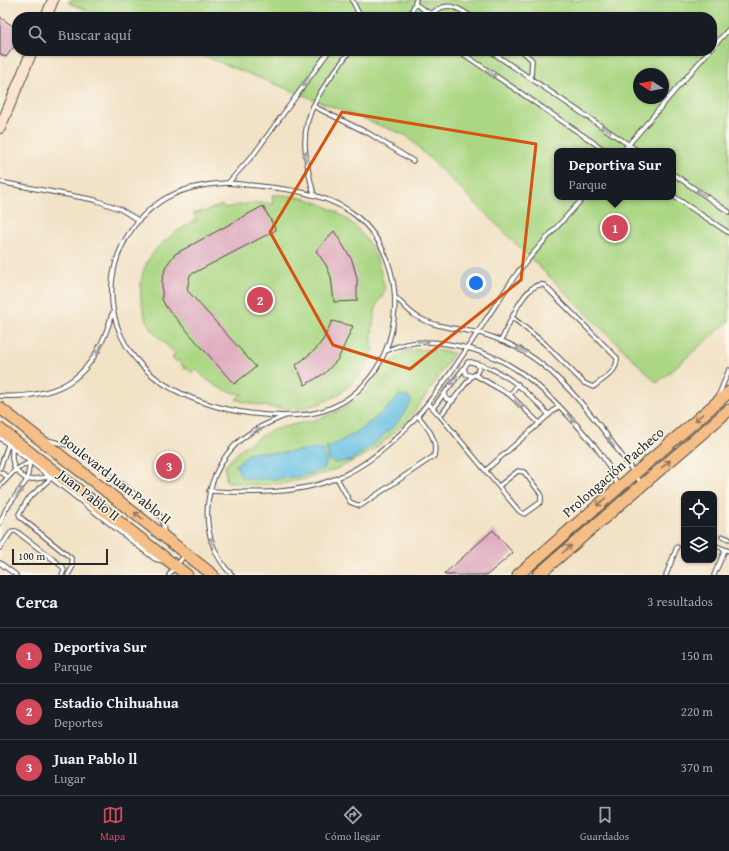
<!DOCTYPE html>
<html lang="es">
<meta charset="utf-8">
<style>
:root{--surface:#171b24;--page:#242831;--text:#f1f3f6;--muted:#9ea1a6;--line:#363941;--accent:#d1495b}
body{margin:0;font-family:"Gentium Book Plus",serif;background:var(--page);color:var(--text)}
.controls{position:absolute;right:12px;bottom:12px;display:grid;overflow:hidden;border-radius:8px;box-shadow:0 1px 3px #0004}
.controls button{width:36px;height:36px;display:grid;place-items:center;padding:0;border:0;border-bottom:1px solid var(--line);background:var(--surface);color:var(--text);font:20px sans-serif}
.compass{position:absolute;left:633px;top:68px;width:36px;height:36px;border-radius:50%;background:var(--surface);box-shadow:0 1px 3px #0004;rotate:281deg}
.scale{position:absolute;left:12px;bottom:10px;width:96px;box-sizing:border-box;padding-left:4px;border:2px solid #2b2b2b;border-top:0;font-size:11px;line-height:14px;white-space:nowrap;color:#2b2b2b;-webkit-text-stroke:3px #fbf7ec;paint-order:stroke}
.you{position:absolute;left:476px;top:283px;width:14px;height:14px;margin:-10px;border:3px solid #fff;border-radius:50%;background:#1a73e8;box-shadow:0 0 0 6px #1a73e833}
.badge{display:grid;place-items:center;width:26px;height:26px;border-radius:50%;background:var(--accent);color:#fff;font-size:13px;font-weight:700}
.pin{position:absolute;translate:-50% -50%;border:2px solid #fff;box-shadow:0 1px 4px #0006}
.popup{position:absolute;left:554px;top:148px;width:122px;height:52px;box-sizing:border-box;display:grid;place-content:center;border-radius:8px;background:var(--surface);filter:drop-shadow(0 1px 3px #0005);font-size:13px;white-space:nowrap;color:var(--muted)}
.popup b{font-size:15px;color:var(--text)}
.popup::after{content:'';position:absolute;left:50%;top:100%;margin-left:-8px;border:8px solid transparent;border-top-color:var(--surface)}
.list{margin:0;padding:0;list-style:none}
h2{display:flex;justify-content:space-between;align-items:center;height:52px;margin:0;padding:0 16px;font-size:17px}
h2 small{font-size:13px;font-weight:400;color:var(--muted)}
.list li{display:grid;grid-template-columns:26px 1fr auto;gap:12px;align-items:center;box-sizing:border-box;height:56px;padding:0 16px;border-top:1px solid var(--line)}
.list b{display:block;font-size:15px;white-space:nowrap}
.list p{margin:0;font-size:13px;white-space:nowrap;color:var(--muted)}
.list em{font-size:13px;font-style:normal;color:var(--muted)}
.icon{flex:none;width:22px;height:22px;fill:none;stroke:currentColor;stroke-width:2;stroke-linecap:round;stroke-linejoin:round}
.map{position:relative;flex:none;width:729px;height:575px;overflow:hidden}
.search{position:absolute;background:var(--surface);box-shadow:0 1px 3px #0004;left:12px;right:12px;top:12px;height:44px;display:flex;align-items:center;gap:10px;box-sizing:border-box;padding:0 14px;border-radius:16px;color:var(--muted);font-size:15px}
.sheet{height:220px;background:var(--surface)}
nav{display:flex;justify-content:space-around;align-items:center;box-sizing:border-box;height:56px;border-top:1px solid var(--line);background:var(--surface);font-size:11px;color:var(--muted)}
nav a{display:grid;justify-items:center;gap:2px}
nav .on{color:var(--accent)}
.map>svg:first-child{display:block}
</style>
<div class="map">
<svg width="729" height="575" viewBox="0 0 729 575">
<rect width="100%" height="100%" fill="#fbf7ec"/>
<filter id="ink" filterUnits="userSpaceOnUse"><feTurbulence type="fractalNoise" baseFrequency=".025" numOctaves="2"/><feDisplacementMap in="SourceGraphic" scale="8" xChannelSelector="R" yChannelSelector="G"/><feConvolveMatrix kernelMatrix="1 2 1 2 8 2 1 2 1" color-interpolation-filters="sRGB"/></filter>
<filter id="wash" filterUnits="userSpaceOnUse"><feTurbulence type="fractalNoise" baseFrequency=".012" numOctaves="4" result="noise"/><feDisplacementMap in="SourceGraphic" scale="16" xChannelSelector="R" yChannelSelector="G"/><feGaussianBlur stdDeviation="0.9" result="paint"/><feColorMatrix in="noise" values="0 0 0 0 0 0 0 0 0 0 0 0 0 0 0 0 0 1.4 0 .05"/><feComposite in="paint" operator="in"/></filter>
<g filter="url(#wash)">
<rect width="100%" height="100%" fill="#f2e2c6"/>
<g fill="#abd784" stroke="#6b8158" fill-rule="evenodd">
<path d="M70,0H729V321L657,383L407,136L191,51H712V17H104L69,3ZM639,74H663V98H639ZM557,151H673V197H557Z"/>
<path d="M272,195C323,193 373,226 382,277C383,281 384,285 385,289C385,293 379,301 377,305C374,314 369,342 374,350C352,397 314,416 263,406C254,404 244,403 236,399L242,394C221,391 210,384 196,369L192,373L187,368L185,369L180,362L172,359L175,353C166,344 154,335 148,324C144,317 142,305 141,297C137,257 165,238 196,220L194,213L206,211L222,205L224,208C245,204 253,201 274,204Z"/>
<path d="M425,349L454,353C437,378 421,406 400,427C360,469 283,495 226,481L225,466L242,448L271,430L322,418L346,407L367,391L385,366L406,351Z"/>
</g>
<g fill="#65c0e3" stroke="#487687">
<path d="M400,395L409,397L411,402L398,422L374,444L350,461L334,463L329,459L326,448C353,437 380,417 400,395Z"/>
<path d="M318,448L323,450L327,461L324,469C305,478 262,482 241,477L236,465L248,454L255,452L283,453Z"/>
</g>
<g id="blocks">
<g fill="#deacbf">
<path d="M0,17L17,29V43L6,57L0,54Z"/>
<path d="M263,206L276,230L190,275L187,290L256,367L234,384L166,307L162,299V280L166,266L175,254Z"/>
<path d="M334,231L352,260L357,278V301L334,302L331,277L326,265L316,251Z"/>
<path d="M332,321L353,326L338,359L325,373L305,385L296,365L315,350L323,340Z"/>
<path d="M493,530L513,553L487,575H445L444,574Z"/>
</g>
</g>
</g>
<g filter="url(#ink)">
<use href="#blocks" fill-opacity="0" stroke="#494642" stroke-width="1"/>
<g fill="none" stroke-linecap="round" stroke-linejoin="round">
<g stroke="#494642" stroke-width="5.5">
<g id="lane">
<path d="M352,0L358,12L363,17"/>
<path d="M415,4L436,17"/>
<path d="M431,14C447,0 457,7 472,17"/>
<path d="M406,17L412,11L416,0"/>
<path d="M712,48L729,29"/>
<path d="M459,51L606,151"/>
<path d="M490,51L638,151"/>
<path d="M522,51L532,60L531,77"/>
<path d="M313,106L370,134L413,161"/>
<path d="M623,151L709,51"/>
<path d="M673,174L729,212"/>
<path d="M0,182L95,200L120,209L138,220"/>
<path d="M228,183C269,187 322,189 355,215C427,273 397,408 300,415C249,419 179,404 142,366C94,317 105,238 161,201C181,188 205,184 228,183Z"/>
<path d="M228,183L254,154L329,51"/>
<path d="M314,195C310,178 305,161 305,143C304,107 330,78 350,51"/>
<path d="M673,196L729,233"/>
<path d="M396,298C403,304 409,312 416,316C433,327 455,328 474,332C486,334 498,339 509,344C562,367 609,437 641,483"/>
<path d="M501,341C508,327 525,280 544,285L617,358C618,372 603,379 593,387L584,383L544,343L513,318"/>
<path d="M386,351C406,341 426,340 448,344C505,353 536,380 574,422C594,444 607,458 618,487"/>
<path d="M477,364L479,368L476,374L472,376L466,374L464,368L468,362H471C503,369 527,391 549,415"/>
<path d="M475,375L510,395L539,423"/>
<path d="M445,393L446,399L453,401"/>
<path d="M510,395L518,384"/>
<path d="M0,396C64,399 95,375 112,314"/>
<path d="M718,397L729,370"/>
<path d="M428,403L440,416L519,511L524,514L541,502V494L524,472L518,471L499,486"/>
<path d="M433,408L464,368"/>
<path d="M440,416L472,376"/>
<path d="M0,438L155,559L163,561"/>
<path d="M47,440L71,446L157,511L163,522L164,533"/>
<path d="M30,462L27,480L15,470Z"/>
<path d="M0,468L8,445"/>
<path d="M486,470L559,406"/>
<path d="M0,472L8,477"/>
<path d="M337,478L350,502L360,506L434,456C438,439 428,428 418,416"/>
<path d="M50,479L28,499L19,514L20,517L71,558L73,566L68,575"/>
<path d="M0,486L15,470L12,459V448"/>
<path d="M209,491C252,493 296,495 337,478C419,444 468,341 518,272C538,246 562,222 584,197"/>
<path d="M0,523L6,509L27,480L48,477"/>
<path d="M722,536L729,539"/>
<path d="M714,545L729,551"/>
<path d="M0,548L12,531H16L63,567L64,570L62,575"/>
<path d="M0,563L16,575"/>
<path d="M169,575L184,556"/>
<path d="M232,575C196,539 201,478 237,443C251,430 268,423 285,416"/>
<path d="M666,575L677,547"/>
<path d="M714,575L725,550"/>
</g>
</g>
<g stroke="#494642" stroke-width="12">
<g id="secondary">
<path d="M46,17L53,0"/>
<path d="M0,128L32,51"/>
</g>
</g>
<g stroke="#494642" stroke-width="13">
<g id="primary">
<path d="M0,408L213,575"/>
<path d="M0,429L187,575"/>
<path d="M518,575L729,392"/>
<path d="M538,575L729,410"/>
</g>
</g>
<use href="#lane" stroke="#fff" stroke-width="3.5"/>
<use href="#secondary" stroke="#fbe5cf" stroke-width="10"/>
<use href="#primary" stroke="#f6be87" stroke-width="11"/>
</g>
<defs><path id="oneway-shaft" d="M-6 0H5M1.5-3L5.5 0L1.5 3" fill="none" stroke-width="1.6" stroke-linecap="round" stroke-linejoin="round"/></defs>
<g stroke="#a0a0a0">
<use href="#oneway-shaft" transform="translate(491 73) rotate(34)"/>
<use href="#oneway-shaft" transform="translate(306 82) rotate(126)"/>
<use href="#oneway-shaft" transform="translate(606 129) rotate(-145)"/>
<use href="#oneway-shaft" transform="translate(306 157) rotate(-96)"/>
<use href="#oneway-shaft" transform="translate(701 193) rotate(-146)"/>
<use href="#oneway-shaft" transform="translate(423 342)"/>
<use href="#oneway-shaft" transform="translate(99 349) rotate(117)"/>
<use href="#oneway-shaft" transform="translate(521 350) rotate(-151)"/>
<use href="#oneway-shaft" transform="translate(454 380) rotate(127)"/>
<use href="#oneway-shaft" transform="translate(519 404) rotate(43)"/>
<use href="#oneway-shaft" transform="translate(571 418) rotate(48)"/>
<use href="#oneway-shaft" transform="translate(255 431) rotate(-30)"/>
<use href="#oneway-shaft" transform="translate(611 442) rotate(-126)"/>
<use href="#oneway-shaft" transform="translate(19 492) rotate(-55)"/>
<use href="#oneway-shaft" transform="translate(212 543) rotate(-108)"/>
</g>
<g stroke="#907459">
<use href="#oneway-shaft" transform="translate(699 417) rotate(139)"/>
<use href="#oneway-shaft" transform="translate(666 464) rotate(-41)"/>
<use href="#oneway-shaft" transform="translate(601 502) rotate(138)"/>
<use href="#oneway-shaft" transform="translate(139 516) rotate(-142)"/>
<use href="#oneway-shaft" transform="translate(567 549) rotate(-42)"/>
</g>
</g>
<path fill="none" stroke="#d5540f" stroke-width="3" stroke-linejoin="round" d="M342,112L536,144L521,280L410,369L333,345L270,232Z"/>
<g text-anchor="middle" stroke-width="3" stroke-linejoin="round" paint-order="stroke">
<g font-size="14" fill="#2b2b2b" stroke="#fbf7ec">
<text transform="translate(613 472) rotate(-41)" y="5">Prolongación Pacheco</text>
<text transform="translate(116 479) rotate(38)" y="5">Boulevard Juan Pablo II</text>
<text transform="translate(89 495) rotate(38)" y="5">Juan Pablo II</text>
</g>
</g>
</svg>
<div class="controls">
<button><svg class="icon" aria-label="locate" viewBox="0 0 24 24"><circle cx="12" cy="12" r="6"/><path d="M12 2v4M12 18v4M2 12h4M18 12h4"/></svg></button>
<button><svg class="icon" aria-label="layers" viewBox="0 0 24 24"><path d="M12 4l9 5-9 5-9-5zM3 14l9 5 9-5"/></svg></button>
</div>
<svg class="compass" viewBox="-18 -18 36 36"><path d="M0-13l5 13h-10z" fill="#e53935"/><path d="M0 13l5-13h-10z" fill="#9ea1a6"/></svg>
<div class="scale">100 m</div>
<div class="you"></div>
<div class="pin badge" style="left:615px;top:228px">1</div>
<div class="popup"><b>Deportiva Sur</b>Parque</div>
<div class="pin badge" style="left:260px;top:300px">2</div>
<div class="pin badge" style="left:169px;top:466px">3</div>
<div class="search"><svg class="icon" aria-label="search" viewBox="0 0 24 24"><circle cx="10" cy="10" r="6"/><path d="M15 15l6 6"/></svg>Buscar aquí</div>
</div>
<section class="sheet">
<h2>Cerca<small>3 resultados</small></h2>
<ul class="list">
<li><span class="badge">1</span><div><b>Deportiva Sur</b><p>Parque</p></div><em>150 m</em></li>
<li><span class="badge">2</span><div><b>Estadio Chihuahua</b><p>Deportes</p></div><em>220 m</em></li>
<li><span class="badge">3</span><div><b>Juan Pablo ll</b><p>Lugar</p></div><em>370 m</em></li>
</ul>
</section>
<nav>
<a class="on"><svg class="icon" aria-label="map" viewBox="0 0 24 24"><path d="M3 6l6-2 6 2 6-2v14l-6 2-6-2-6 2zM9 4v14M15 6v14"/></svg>Mapa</a>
<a><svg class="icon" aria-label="directions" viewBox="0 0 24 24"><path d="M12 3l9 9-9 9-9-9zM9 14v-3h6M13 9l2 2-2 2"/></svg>Cómo llegar</a>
<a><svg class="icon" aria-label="saved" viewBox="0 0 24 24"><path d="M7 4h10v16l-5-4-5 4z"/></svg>Guardados</a>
</nav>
